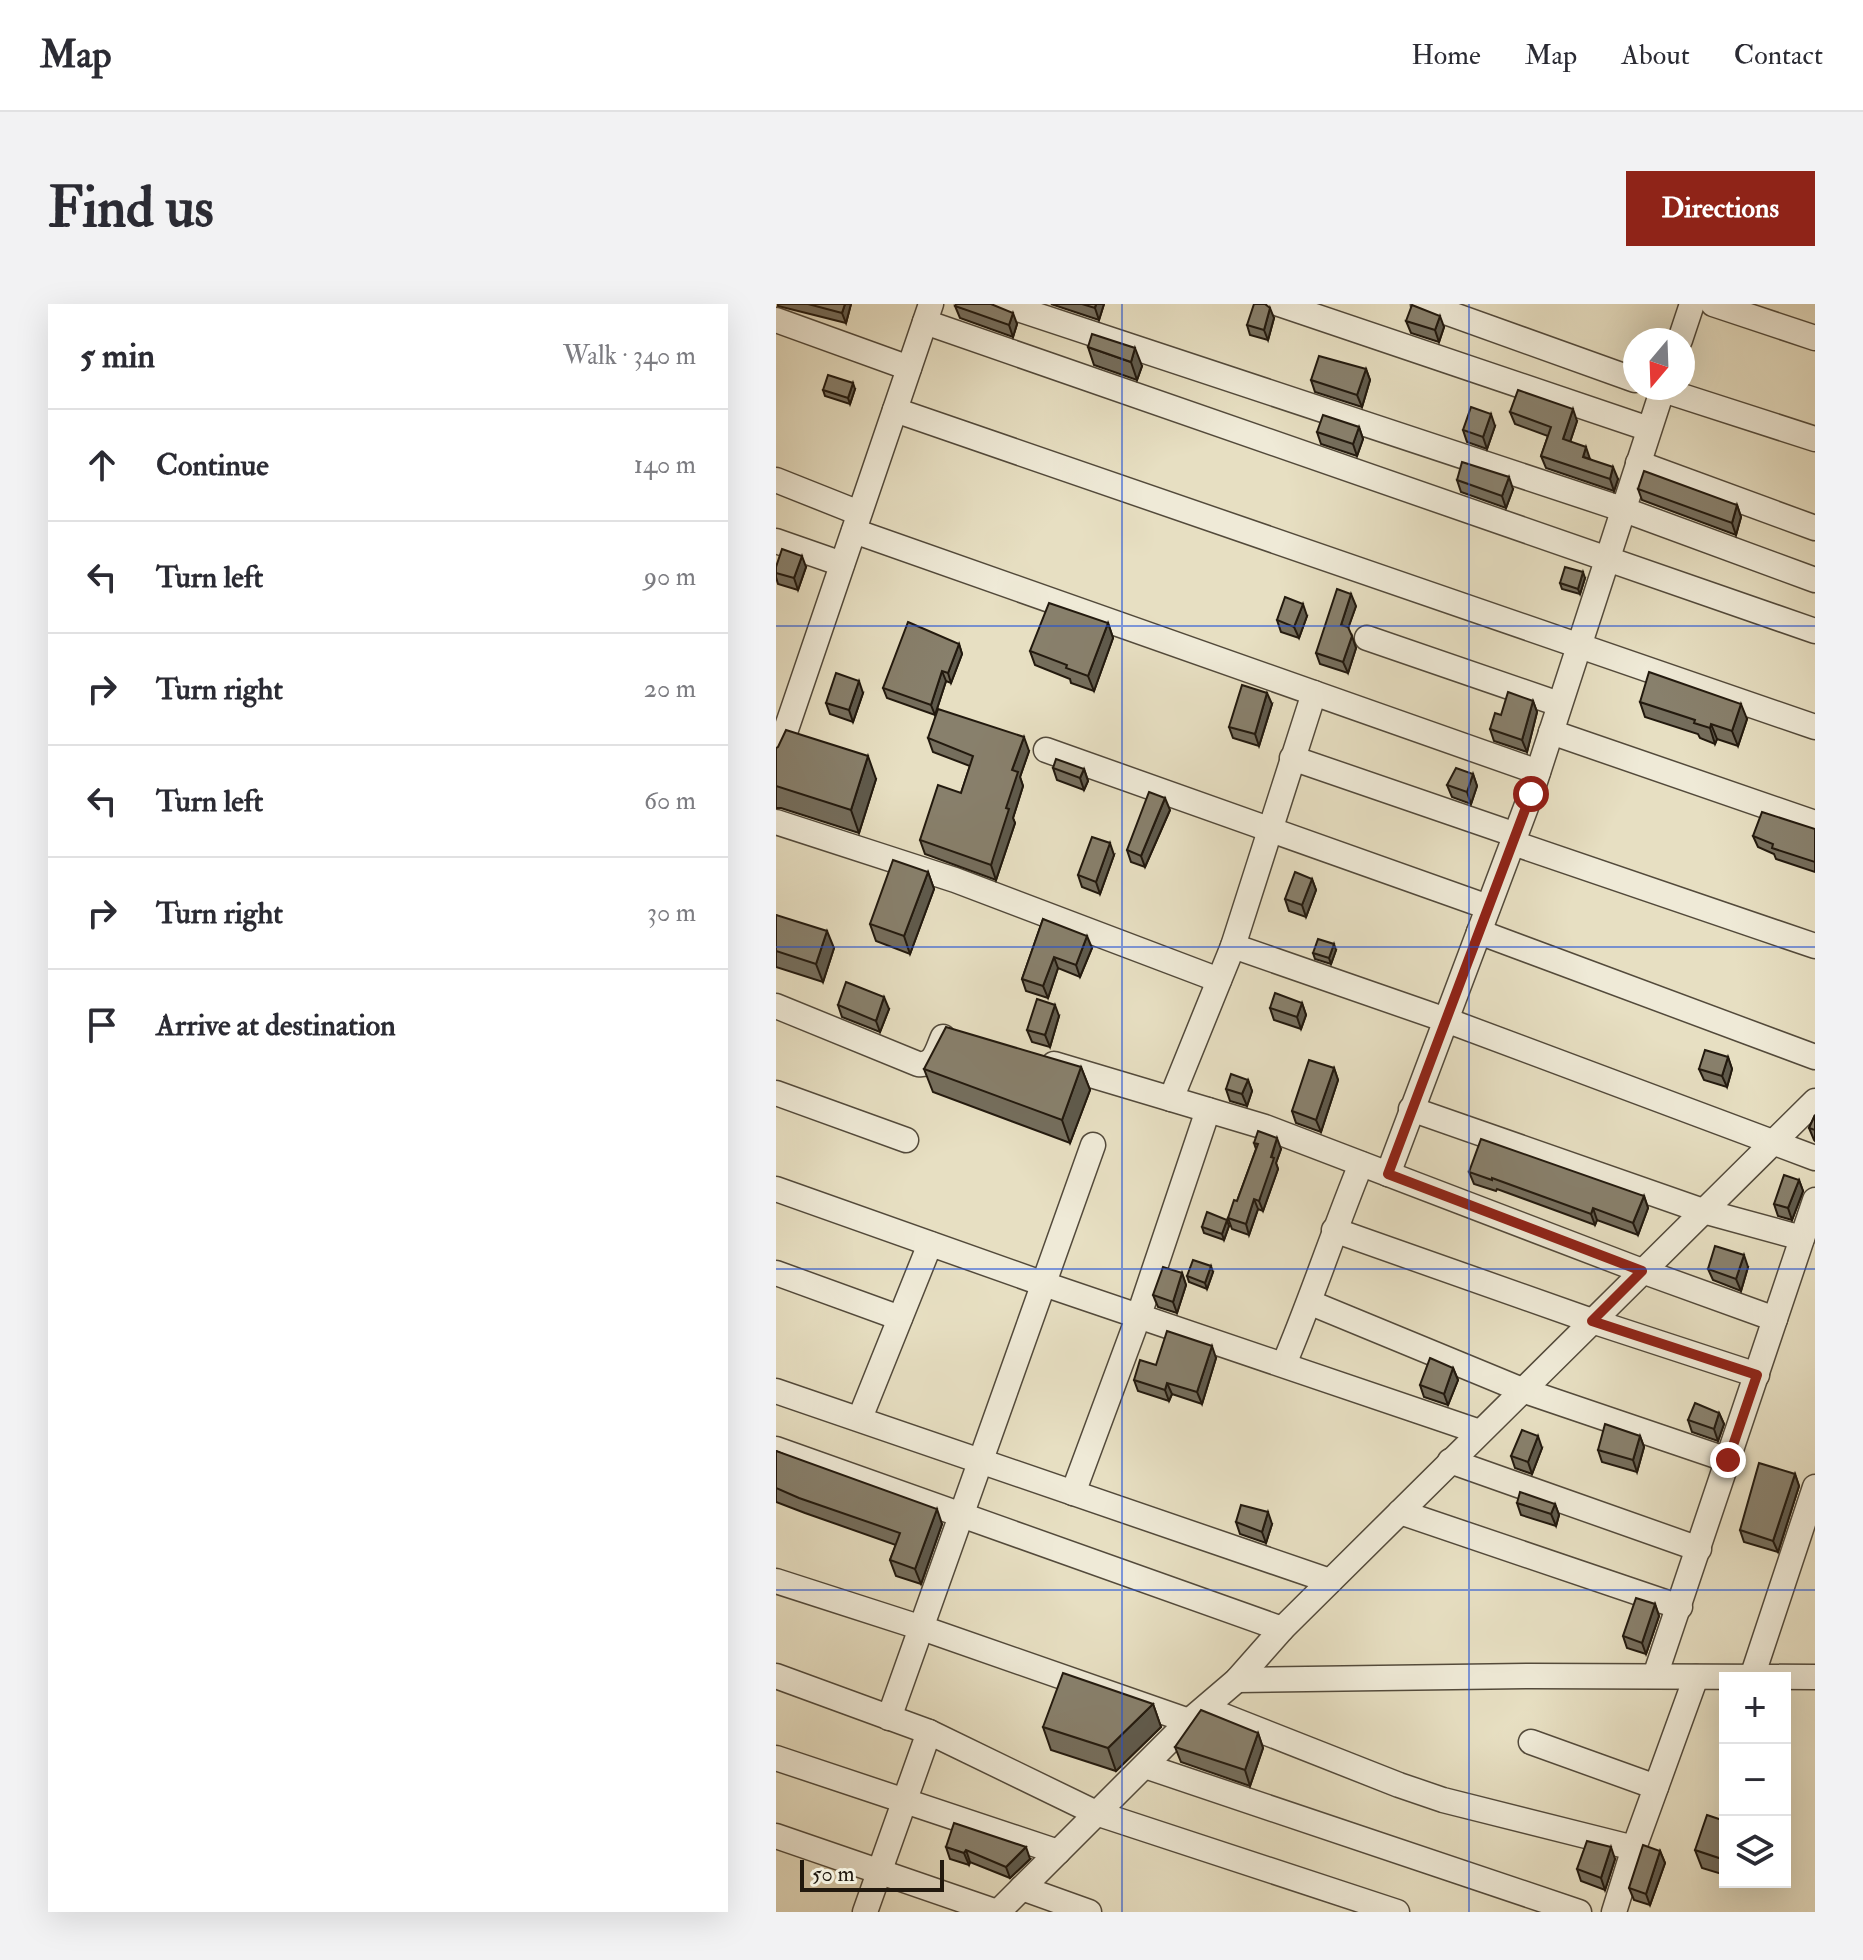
<!DOCTYPE html>
<meta charset="utf-8">
<style>
:root{--surface:#fff;--page:#f2f2f3;--text:#2b2b33;--muted:#7c7c81;--line:#e1e1e2;--accent:#8f2418}
body{margin:0;font-family:"IM FELL Double Pica",serif;background:var(--page);color:var(--text)}
.controls{position:absolute;right:24px;bottom:24px;display:grid;overflow:hidden;border-radius:0px;box-shadow:0 8px 32px #0002}
.controls button{width:72px;height:72px;display:grid;place-items:center;padding:0;border:0;border-bottom:2px solid var(--line);background:var(--surface);color:var(--text);font:40px sans-serif}
.compass{position:absolute;left:847px;top:24px;width:72px;height:72px;border-radius:50%;background:var(--surface);box-shadow:0 8px 32px #0002;rotate:199deg}
.scale{position:absolute;left:24px;bottom:20px;width:144px;box-sizing:border-box;padding-left:8px;border:4px solid #22190e;border-top:0;font-size:22px;line-height:28px;white-space:nowrap;color:#22190e;-webkit-text-stroke:6px #efead7;paint-order:stroke}
.stop{position:absolute;width:24px;height:24px;margin:-18px;border:6px solid #8f2418;border-radius:50%;background:#fff}
.stop.end{background:#8f2418;border-color:#fff;box-shadow:0 2px 8px #0008}
.list{margin:0;padding:0;list-style:none}
h2{display:flex;justify-content:space-between;align-items:center;height:104px;margin:0;padding:0 32px;font-size:34px}
h2 small{font-size:26px;font-weight:400;color:var(--muted)}
.list li{display:grid;grid-template-columns:52px 1fr auto;gap:24px;align-items:center;box-sizing:border-box;height:112px;padding:0 32px;border-top:2px solid var(--line)}
.list b{display:block;font-size:30px;white-space:nowrap}
.list em{font-size:26px;font-style:normal;color:var(--muted)}
.icon{flex:none;width:44px;height:44px;fill:none;stroke:currentColor;stroke-width:2;stroke-linecap:round;stroke-linejoin:round}
.map{position:relative;flex:none;width:1039px;height:1608px;overflow:hidden;border-radius:0px}
header{display:flex;align-items:center;gap:48px;box-sizing:border-box;height:112px;padding:0 40px;background:var(--surface);border-bottom:2px solid var(--line)}
header strong{font-size:38px}
nav{display:flex;gap:44px;margin-inline-start:auto;font-size:28px}
.intro{display:flex;align-items:center;justify-content:space-between;box-sizing:border-box;height:192px;padding:0 48px}
h1{margin:0;font-size:56px}
.button{padding:20px 36px;border-radius:0px;background:var(--accent);color:#fff;font-size:28px;font-weight:700}
main{display:flex;gap:48px;padding:0 48px}
aside{flex:1;background:var(--surface);border-radius:0px;box-shadow:0 8px 32px #0002}
.map>svg:first-child{display:block}
</style>
<header>
<strong>Map</strong>
<nav><a>Home</a><a>Map</a><a>About</a><a>Contact</a></nav>
</header>
<div class="intro"><h1>Find us</h1><a class="button">Directions</a></div>
<main>
<aside>
<h2>5 min<small>Walk · 340 m</small></h2>
<ul class="list">
<li><svg class="icon" aria-label="ahead" viewBox="0 0 24 24"><path d="M12 20V5M6 11l6-6 6 6"/></svg><div><b>Continue</b></div><em>140 m</em></li>
<li><svg class="icon" aria-label="left" viewBox="0 0 24 24"><path d="M17 20v-9H6M10 6l-5 5 5 5"/></svg><div><b>Turn left</b></div><em>90 m</em></li>
<li><svg class="icon" aria-label="right" viewBox="0 0 24 24"><path d="M7 20v-9h11M14 6l5 5-5 5"/></svg><div><b>Turn right</b></div><em>20 m</em></li>
<li><svg class="icon" aria-label="left" viewBox="0 0 24 24"><path d="M17 20v-9H6M10 6l-5 5 5 5"/></svg><div><b>Turn left</b></div><em>60 m</em></li>
<li><svg class="icon" aria-label="right" viewBox="0 0 24 24"><path d="M7 20v-9h11M14 6l5 5-5 5"/></svg><div><b>Turn right</b></div><em>30 m</em></li>
<li><svg class="icon" aria-label="arrive" viewBox="0 0 24 24"><path d="M6 21V4h12l-3 4 3 4H6"/></svg><div><b>Arrive at destination</b></div></li>
</ul>
</aside>
<div class="map">
<svg width="1039" height="1608" viewBox="0 0 1039 1608">
<rect width="100%" height="100%" fill="#e7dfc2"/>
<filter id="stains"><feTurbulence type="fractalNoise" baseFrequency=".0025" numOctaves="4"/><feColorMatrix values="0 0 0 0 .2 0 0 0 0 .09 0 0 0 0 .02 0 0 0 .5 -.17"/></filter>
<radialGradient id="worn" r=".72"><stop offset=".6" stop-color="#630" stop-opacity="0"/><stop offset="1" stop-color="#630" stop-opacity=".3"/></radialGradient>
<g fill="none" stroke-linecap="round" stroke-linejoin="round">
<g stroke="#534a3b" stroke-width="27">
<g id="minor">
<path d="M227,0L846,205L1039,276"/>
<path d="M503,0L873,125"/>
<path d="M647,0L859,76"/>
<path d="M937,0L1039,34"/>
<path d="M0,16L133,64"/>
<path d="M149,18L1039,327"/>
<path d="M904,36L916,0"/>
<path d="M881,84L1039,135"/>
<path d="M119,106L1039,423"/>
<path d="M862,159L1039,224"/>
<path d="M0,176L83,209"/>
<path d="M78,227L762,468"/>
<path d="M0,237L66,260"/>
<path d="M591,334L783,400"/>
<path d="M775,428L1039,519"/>
<path d="M270,446L712,603"/>
<path d="M516,454L740,531"/>
<path d="M0,455L155,0"/>
<path d="M0,518L179,576L443,676"/>
<path d="M737,539L1039,642"/>
<path d="M703,628L1039,753"/>
<path d="M457,642L670,716L1039,854"/>
<path d="M0,702L142,760C159,762 161,746 167,733"/>
<path d="M278,760L489,823L866,967L999,1015"/>
<path d="M0,789L130,836"/>
<path d="M395,795L457,642L538,389"/>
<path d="M635,805L927,907L1026,934"/>
<path d="M612,870L755,490L887,84"/>
<path d="M0,885L268,980L704,1128"/>
<path d="M558,926L816,1017L981,1071"/>
<path d="M0,969L124,1014"/>
<path d="M535,999L746,1086L952,1156"/>
<path d="M508,1060C536,994 558,926 585,860"/>
<path d="M0,1087L554,1277"/>
<path d="M84,1114L154,940"/>
<path d="M0,1145L506,1325"/>
<path d="M674,1157L923,1245"/>
<path d="M297,1189L363,1011L432,806"/>
<path d="M624,1208L904,1303"/>
<path d="M0,1277L146,1324L413,1417"/>
<path d="M0,1372L153,1428L320,1509L621,1608"/>
<path d="M879,1372L1039,896"/>
<path d="M976,1373L1039,1183"/>
<path d="M461,1376L755,1372L1039,1373"/>
<path d="M430,1405L623,1481L667,1496L858,1544"/>
<path d="M113,1414L317,841"/>
<path d="M755,1438L880,1483"/>
<path d="M0,1454L282,1548"/>
<path d="M369,1462L803,1608"/>
<path d="M0,1532L221,1608"/>
<path d="M246,1584L313,1608"/>
<path d="M89,1608L153,1428"/>
<path d="M222,1608L413,1417L461,1376L506,1325L1039,797"/>
<path d="M838,1608L858,1544L920,1373"/>
</g>
</g>
<use href="#minor" stroke="#efead7" stroke-width="24"/>
</g>
<g fill="#756e5d" stroke="#22190e" stroke-width="2">
<path d="M2,0H75L70,19L2,2Z"/>
<path d="M275,0H328L323,16Z"/>
<path d="M179,2L241,20L237,33L184,14Z"/>
<path d="M498,14L492,36L474,31L471,21Z"/>
<path d="M630,17L668,23L663,38L635,29Z"/>
<path d="M312,43L366,62L361,76L318,61Z"/>
<path d="M590,65L594,76L586,103L539,88L535,76Z"/>
<path d="M79,85L74,100L49,92L47,86Z"/>
<path d="M734,108L801,117L794,138L814,155L842,175L838,187L770,164L765,152L772,132L739,120Z"/>
<path d="M719,122L711,145L691,138L687,126Z"/>
<path d="M583,123L587,135L581,152L545,140L541,128Z"/>
<path d="M681,176L737,185L730,204L685,188Z"/>
<path d="M862,185L961,201L965,213L960,231L866,196Z"/>
<path d="M0,263H30L22,286L2,280L0,273Z"/>
<path d="M809,274L804,290L786,285L784,279Z"/>
<path d="M580,302L572,324L580,344L572,369L544,360L540,349Z"/>
<path d="M531,312L523,334L505,328L501,316Z"/>
<path d="M332,319L337,334L318,387L295,379L294,375L259,361L254,347Z"/>
<path d="M183,340L186,350L175,379L170,377L159,411L111,394L107,384Z"/>
<path d="M87,389L77,418L54,410L50,399Z"/>
<path d="M757,397L761,408L751,448L718,437L714,425Z"/>
<path d="M864,398L971,415L962,442L941,435L939,440L924,434L922,430L869,413Z"/>
<path d="M496,400L483,442L457,434L453,423Z"/>
<path d="M152,434L253,447L244,473L247,482L237,514L239,519L220,576L149,550L144,536L185,489L194,462L157,448Z"/>
<path d="M0,444L100,475L83,529L5,504H0Z"/>
<path d="M277,464L308,465L312,477L308,486L281,476Z"/>
<path d="M697,470L701,482L695,500L676,493L671,481Z"/>
<path d="M394,506L369,563L355,558L351,546Z"/>
<path d="M1039,525V568L1000,555L998,550L982,543L977,532Z"/>
<path d="M338,551L324,590L306,583L302,571Z"/>
<path d="M152,568L158,585L134,650L100,637L94,620Z"/>
<path d="M536,575L540,586L530,613L513,607L509,595Z"/>
<path d="M0,611L58,644L47,678L0,663Z"/>
<path d="M267,615L316,644L304,673L282,664L272,694L250,687L246,675Z"/>
<path d="M560,646L555,660L539,655L537,649Z"/>
<path d="M526,699L530,711L525,725L498,716L494,704Z"/>
<path d="M62,701L113,705L104,728L66,713Z"/>
<path d="M283,712L274,743L256,738L251,726Z"/>
<path d="M952,753L956,765L951,783L928,776L923,765Z"/>
<path d="M305,763L314,786L294,839L157,788L148,765Z"/>
<path d="M558,764L562,776L545,828L520,819L516,807Z"/>
<path d="M472,776L476,787L471,802L454,797L450,785Z"/>
<path d="M1039,811V837L1038,836L1033,824Z"/>
<path d="M478,839L505,845L500,859L502,865L487,907L482,905L473,931L456,925L452,914L461,897L480,845Z"/>
<path d="M693,868L868,892L872,904L862,931L821,916L819,921L721,885L720,887L698,880Z"/>
<path d="M1023,876L1027,887L1016,916L1002,912L998,900Z"/>
<path d="M453,922L448,936L428,929L426,923Z"/>
<path d="M972,963L965,987L937,976L932,965Z"/>
<path d="M437,968L431,985L413,978L411,972Z"/>
<path d="M406,969L410,981L401,1009L382,1003L377,991Z"/>
<path d="M440,1054L426,1100L396,1090L393,1097L362,1087L358,1076L380,1061Z"/>
<path d="M677,1064L682,1076L672,1101L648,1093L644,1081Z"/>
<path d="M943,1109L948,1120L942,1137L916,1128L912,1116Z"/>
<path d="M864,1132L868,1143L861,1168L826,1158L822,1146Z"/>
<path d="M766,1144L756,1170L739,1164L735,1152Z"/>
<path d="M0,1147L166,1220L145,1280L120,1272L114,1256L120,1241L29,1209L0,1198Z"/>
<path d="M1019,1170L1023,1182L1002,1248L968,1238L964,1226Z"/>
<path d="M741,1199L779,1200L783,1211L780,1222L745,1211Z"/>
<path d="M460,1218L496,1220L490,1239L464,1230Z"/>
<path d="M879,1300L883,1312L870,1350L851,1344L847,1332Z"/>
<path d="M377,1400L385,1423L340,1467L275,1446L267,1423Z"/>
<path d="M482,1429L487,1444L474,1482L405,1458L399,1443Z"/>
<path d="M949,1517V1571L926,1564L919,1546Z"/>
<path d="M170,1543L254,1555L234,1574L194,1558L193,1561L174,1555Z"/>
<path d="M884,1547L889,1559L874,1601L858,1596L853,1584Z"/>
<path d="M839,1555L829,1586L805,1577L801,1565Z"/>
</g>
<g fill="#5f5a4c" stroke="#22190e" stroke-width="2">
<path d="M69,0H75L70,19L66,9Z"/>
<path d="M320,0H328L323,16L319,4Z"/>
<path d="M494,4L498,14L492,36L488,26Z"/>
<path d="M237,9L241,20L237,33L233,21Z"/>
<path d="M664,12L668,23L663,38L659,26Z"/>
<path d="M359,44L366,62L361,76L355,58Z"/>
<path d="M590,65L594,76L586,103L581,91Z"/>
<path d="M77,79L79,85L74,100L72,94Z"/>
<path d="M797,105L801,117L791,147L787,135Z"/>
<path d="M715,110L719,122L711,145L707,133Z"/>
<path d="M583,123L587,135L581,152L577,140Z"/>
<path d="M810,143L814,155L807,153Z"/>
<path d="M837,163L842,175L838,187L834,175Z"/>
<path d="M733,173L737,185L730,204L726,192Z"/>
<path d="M961,201L965,213L960,231L956,219Z"/>
<path d="M26,252L30,263L22,286L18,274Z"/>
<path d="M807,268L809,274L804,290L802,285Z"/>
<path d="M575,290L580,302L569,333L565,321Z"/>
<path d="M527,300L531,312L523,334L518,323Z"/>
<path d="M332,319L337,334L318,387L312,372Z"/>
<path d="M576,332L580,344L572,369L567,358Z"/>
<path d="M183,340L186,350L175,379L172,369Z"/>
<path d="M166,367L170,377L159,411L155,401Z"/>
<path d="M83,377L87,389L77,418L73,406Z"/>
<path d="M491,389L496,400L483,442L479,430Z"/>
<path d="M757,397L761,408L751,448L746,436Z"/>
<path d="M965,400L971,415L962,442L956,427Z"/>
<path d="M935,420L941,435L939,440L934,424Z"/>
<path d="M248,433L253,447L244,473L247,482L237,514L239,519L220,576L215,561L236,466Z"/>
<path d="M92,452L100,475L83,529L75,506Z"/>
<path d="M308,465L312,477L308,486L304,474Z"/>
<path d="M697,470L701,482L695,500L691,488Z"/>
<path d="M389,494L394,506L369,563L365,552Z"/>
<path d="M334,539L338,551L324,590L320,578Z"/>
<path d="M152,568L158,585L134,650L128,632Z"/>
<path d="M536,575L540,586L530,613L526,601Z"/>
<path d="M51,627L58,644L47,678L40,660Z"/>
<path d="M311,632L316,644L304,673L300,661Z"/>
<path d="M558,640L560,646L555,660L553,654Z"/>
<path d="M278,653L282,664L272,694L267,682Z"/>
<path d="M108,693L113,705L104,728L100,717Z"/>
<path d="M526,699L530,711L525,725L521,713Z"/>
<path d="M279,701L283,712L274,743L269,731Z"/>
<path d="M952,753L956,765L951,783L946,772Z"/>
<path d="M305,763L314,786L294,839L286,816Z"/>
<path d="M558,764L562,776L545,828L540,816Z"/>
<path d="M472,776L476,787L471,802L466,790Z"/>
<path d="M501,834L505,845L500,859L502,865L487,907L483,897Z"/>
<path d="M1023,876L1027,887L1016,916L1012,904Z"/>
<path d="M868,892L872,904L862,931L857,919Z"/>
<path d="M478,895L482,905L473,931L470,920Z"/>
<path d="M817,904L821,916L819,921L815,910Z"/>
<path d="M451,916L453,922L448,936L446,930Z"/>
<path d="M968,951L972,963L965,987L960,975Z"/>
<path d="M435,962L437,968L431,985L429,979Z"/>
<path d="M406,969L410,981L401,1009L397,998Z"/>
<path d="M436,1042L440,1054L426,1100L421,1088Z"/>
<path d="M677,1064L682,1076L672,1101L668,1090Z"/>
<path d="M391,1079L396,1090L393,1097L389,1086Z"/>
<path d="M943,1109L948,1120L942,1137L938,1125Z"/>
<path d="M762,1132L766,1144L756,1170L752,1158Z"/>
<path d="M864,1132L868,1143L861,1168L857,1156Z"/>
<path d="M1019,1170L1023,1182L1002,1248L997,1237Z"/>
<path d="M779,1200L783,1211L780,1222L775,1210Z"/>
<path d="M161,1205L166,1220L145,1280L139,1265Z"/>
<path d="M492,1208L496,1220L490,1239L486,1228Z"/>
<path d="M879,1300L883,1312L870,1350L866,1339Z"/>
<path d="M377,1400L385,1423L340,1467L332,1444Z"/>
<path d="M482,1429L487,1444L474,1482L469,1466Z"/>
<path d="M250,1543L254,1555L234,1574L230,1563Z"/>
<path d="M835,1543L839,1555L829,1586L825,1574Z"/>
<path d="M190,1546L194,1558L193,1561L188,1549Z"/>
<path d="M884,1547L889,1559L874,1601L870,1590Z"/>
</g>
<g fill="#88806c" stroke="#22190e" stroke-width="2">
<path d="M32,0H69L66,9Z"/>
<path d="M180,0H215L237,9L233,21L179,2Z"/>
<path d="M306,0H320L319,4Z"/>
<path d="M478,0H489L494,4L488,26L471,21Z"/>
<path d="M636,1L664,12L659,26L630,17Z"/>
<path d="M316,30L359,44L355,58L312,43Z"/>
<path d="M543,52L590,65L581,91L535,76Z"/>
<path d="M52,71L77,79L72,94L47,86Z"/>
<path d="M742,86L797,105L787,135L810,143L807,153L837,163L834,175L765,152L775,123L734,108Z"/>
<path d="M695,103L715,110L707,133L687,126Z"/>
<path d="M547,111L583,123L577,140L541,128Z"/>
<path d="M686,158L733,173L726,192L681,176Z"/>
<path d="M868,167L961,201L956,219L862,185Z"/>
<path d="M6,245L26,252L18,274L0,269V263Z"/>
<path d="M789,263L807,268L802,285L784,279Z"/>
<path d="M561,285L575,290L565,321L572,323L576,332L567,358L540,349Z"/>
<path d="M509,293L527,300L518,323L501,316Z"/>
<path d="M273,299L332,319L312,372L290,364L291,361L254,347Z"/>
<path d="M132,318L183,340L172,369L166,367L155,401L107,384Z"/>
<path d="M873,368L965,400L956,427L935,420L934,424L918,419L919,416L864,398Z"/>
<path d="M60,369L83,377L73,406L50,399Z"/>
<path d="M466,381L491,389L479,430L453,423Z"/>
<path d="M732,388L757,397L746,436L714,425L719,409L725,411Z"/>
<path d="M162,405L248,433L236,466L242,468L230,504L233,505L215,561L144,536L162,481L185,489L197,452L152,434Z"/>
<path d="M10,426L92,452L75,506L0,482V444L2,443Z"/>
<path d="M280,455L308,465L304,474L277,464Z"/>
<path d="M680,464L697,470L691,488L671,481Z"/>
<path d="M373,488L389,494L365,552L351,546Z"/>
<path d="M986,508L1039,525V558L996,544L997,540L977,532Z"/>
<path d="M316,533L334,539L320,578L302,571Z"/>
<path d="M117,556L152,568L128,632L94,620Z"/>
<path d="M519,568L536,575L526,601L509,595Z"/>
<path d="M0,611L51,627L40,660L0,647Z"/>
<path d="M267,615L311,632L300,661L278,653L267,682L246,675Z"/>
<path d="M542,635L558,640L553,654L537,649Z"/>
<path d="M70,678L108,693L100,717L62,701Z"/>
<path d="M499,689L526,699L521,713L494,704Z"/>
<path d="M261,695L279,701L269,731L251,726Z"/>
<path d="M170,723L305,763L286,816L148,765Z"/>
<path d="M929,746L952,753L946,772L923,765Z"/>
<path d="M533,756L558,764L540,816L516,807Z"/>
<path d="M455,770L472,776L466,790L450,785Z"/>
<path d="M1039,811V826L1033,824Z"/>
<path d="M482,827L501,834L495,853L498,854L483,897L478,895L470,920L452,914L458,896L461,897L482,840L478,839Z"/>
<path d="M705,835L868,892L857,919L817,904L815,910L716,874V876L693,868Z"/>
<path d="M1008,871L1023,876L1012,904L998,900Z"/>
<path d="M431,908L451,916L446,930L426,923Z"/>
<path d="M939,942L968,951L960,975L932,965Z"/>
<path d="M417,956L435,962L429,979L411,972Z"/>
<path d="M387,963L406,969L397,998L377,991Z"/>
<path d="M391,1027L436,1042L421,1088L391,1079L389,1086L358,1076L364,1056L380,1061Z"/>
<path d="M654,1054L677,1064L668,1090L644,1081Z"/>
<path d="M919,1099L943,1109L938,1125L912,1116Z"/>
<path d="M829,1120L864,1132L857,1156L822,1146Z"/>
<path d="M746,1126L762,1132L752,1158L735,1152Z"/>
<path d="M0,1147L161,1205L139,1265L114,1256L124,1229L23,1194L0,1184Z"/>
<path d="M983,1159L1019,1170L997,1237L964,1226Z"/>
<path d="M744,1188L779,1200L775,1210L741,1199Z"/>
<path d="M465,1201L492,1208L486,1228L460,1218Z"/>
<path d="M860,1294L879,1300L866,1339L847,1332Z"/>
<path d="M287,1369L377,1400L332,1444L267,1423Z"/>
<path d="M425,1406L482,1429L469,1466L399,1443Z"/>
<path d="M931,1511L949,1517V1556L919,1546Z"/>
<path d="M178,1519L250,1543L230,1563L190,1546L188,1549L170,1543Z"/>
<path d="M811,1537L835,1543L825,1574L801,1565Z"/>
<path d="M867,1541L884,1547L870,1590L853,1584Z"/>
</g>
<g fill="none" stroke-linecap="round" stroke-linejoin="round">
<path stroke="#8f2418" stroke-width="10" d="M755,490L612,870L866,967L816,1017L981,1071L952,1156"/>
</g>
<path fill="none" stroke="#1d4ed8" stroke-width="2" stroke-opacity="0.55" d="M346,0V1608M693,0V1608M0,322H1039M0,643H1039M0,965H1039M0,1286H1039"/>
<rect width="100%" height="100%" filter="url(#stains)"/>
<rect width="100%" height="100%" fill="url(#worn)"/>
</svg>
<div class="controls">
<button>+</button>
<button>−</button>
<button><svg class="icon" aria-label="layers" viewBox="0 0 24 24"><path d="M12 4l9 5-9 5-9-5zM3 14l9 5 9-5"/></svg></button>
</div>
<svg class="compass" viewBox="-18 -18 36 36"><path d="M0-13l5 13h-10z" fill="#e53935"/><path d="M0 13l5-13h-10z" fill="#7c7c81"/></svg>
<div class="scale">50 m</div>
<div class="stop" style="left:755px;top:490px"></div>
<div class="stop end" style="left:952px;top:1156px"></div>
</div>
</main>
